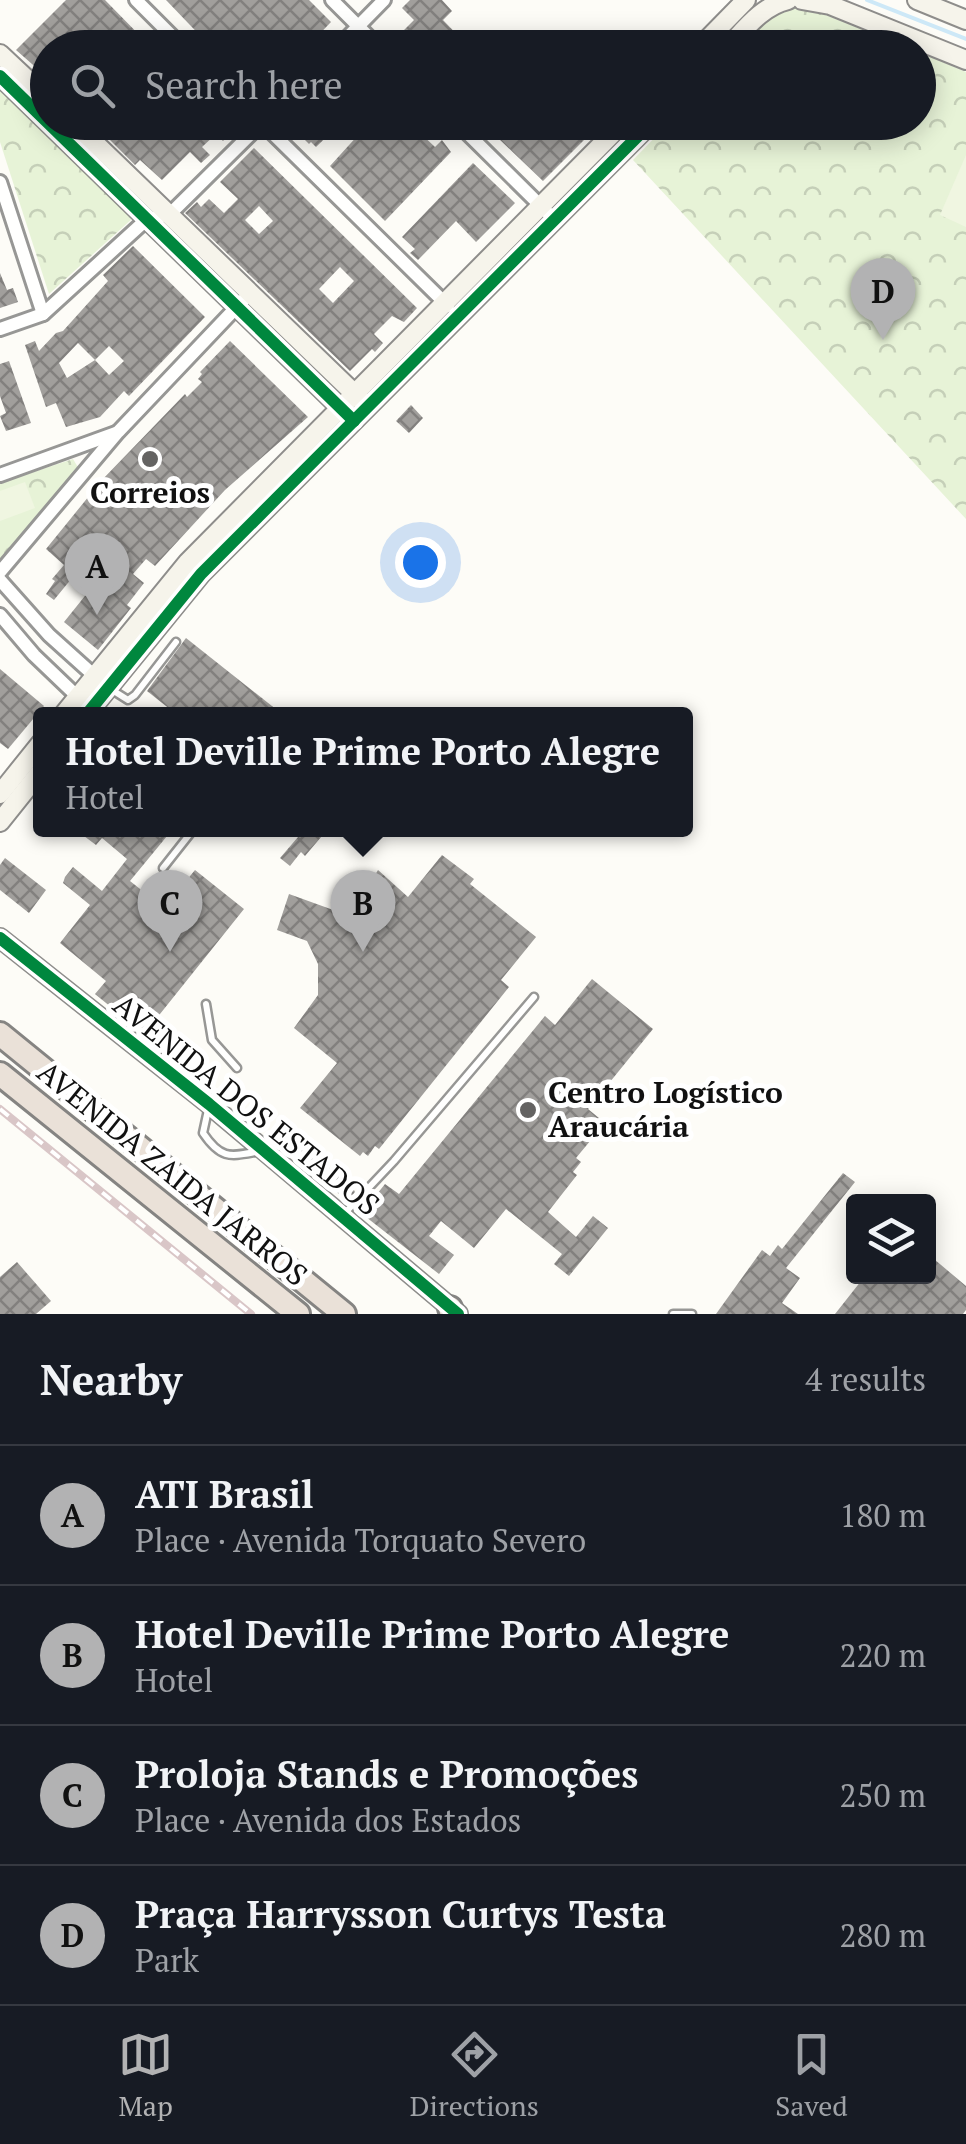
<!DOCTYPE html>
<meta charset="utf-8">
<style>
:root{--surface:#171b24;--page:#20242c;--text:#f1f3f6;--muted:#9ea1a6;--line:#363941;--accent:#b2b2b3}
body{margin:0;font-family:"PT Serif",serif;background:var(--page);color:var(--text)}
.controls{position:absolute;right:30px;bottom:30px;display:grid;overflow:hidden;border-radius:10px;box-shadow:0 5px 25px #0003}
.controls button{width:90px;height:90px;display:grid;place-items:center;padding:0;border:0;border-bottom:2px solid var(--line);background:var(--surface);color:var(--text);font:50px sans-serif}
.you{position:absolute;left:420px;top:562px;width:35px;height:35px;margin:-25px;border:8px solid #fff;border-radius:50%;background:#1a73e8;box-shadow:0 0 0 15px #1a73e833}
.badge{display:grid;place-items:center;width:65px;height:65px;border-radius:50%;background:var(--accent);color:#111;font-size:32px;font-weight:700}
.pin{position:absolute;translate:-50% -82px;filter:drop-shadow(0 2px 5px #0008)}
.pin::after{content:'';position:absolute;top:52px;width:35px;height:30px;background:inherit;clip-path:polygon(0 0,100% 0,50% 100%)}
.popup{position:absolute;left:33px;top:707px;width:660px;height:130px;box-sizing:border-box;display:grid;place-content:center;border-radius:10px;background:var(--surface);filter:drop-shadow(0 2px 8px #0005);font-size:32px;white-space:nowrap;color:var(--muted)}
.popup b{font-size:38px;color:var(--text)}
.popup::after{content:'';position:absolute;left:50%;top:100%;margin-left:-20px;border:20px solid transparent;border-top-color:var(--surface)}
.list{margin:0;padding:0;list-style:none}
h2{display:flex;justify-content:space-between;align-items:center;height:130px;margin:0;padding:0 40px;font-size:42px}
h2 small{font-size:32px;font-weight:400;color:var(--muted)}
.list li{display:grid;grid-template-columns:65px 1fr auto;gap:30px;align-items:center;box-sizing:border-box;height:140px;padding:0 40px;border-top:2px solid var(--line)}
.list b{display:block;font-size:38px;white-space:nowrap}
.list p{margin:0;font-size:32px;white-space:nowrap;color:var(--muted)}
.list em{font-size:32px;font-style:normal;color:var(--muted)}
.icon{flex:none;width:55px;height:55px;fill:none;stroke:currentColor;stroke-width:2;stroke-linecap:round;stroke-linejoin:round}
.map{position:relative;flex:none;width:966px;height:1314px;overflow:hidden}
.search{position:absolute;background:var(--surface);box-shadow:0 5px 25px #0003;left:30px;right:30px;top:30px;height:110px;display:flex;align-items:center;gap:25px;box-sizing:border-box;padding:0 35px;border-radius:55px;color:var(--muted);font-size:38px}
.sheet{height:690px;background:var(--surface)}
nav{display:flex;justify-content:space-around;align-items:center;box-sizing:border-box;height:140px;border-top:2px solid var(--line);background:var(--surface);font-size:28px;color:var(--muted)}
nav a{display:grid;justify-items:center;gap:5px}
nav .on{color:var(--accent)}
.map>svg:first-child{display:block}
</style>
<div class="map">
<svg width="966" height="1314" viewBox="0 0 966 1314">
<defs>
<pattern id="park-crowns" width="20" height="18" patternUnits="userSpaceOnUse" patternTransform="scale(2.5)"><rect width="20" height="18" fill="#e7f3d7"/><path d="M2 6a3 3 0 1 1 6 0M12 15a3 3 0 1 1 6 0" fill="none" stroke="#c5cfb8"/></pattern>
<pattern id="building-cross-hatch" width="8" height="8" patternUnits="userSpaceOnUse" patternTransform="scale(2.5)"><rect width="8" height="8" fill="#a19f9c"/><path d="M0 0l8 8M0 8l8-8" fill="none" stroke="#82807e"/></pattern>
</defs>
<rect width="100%" height="100%" fill="#fdfcf7"/>
<g fill="url(#park-crowns)">
<path d="M794,8L813,10L906,47L741,48L773,14Z"/>
<path d="M919,52L966,72V519L633,160L669,123L918,122Z"/>
<path d="M0,89L133,218L49,294L0,142Z"/>
<path d="M73,459L79,469L0,560V483Z"/>
</g>
<g fill="#f0f6e1">
<path d="M966,155V227L940,215Z"/>
<path d="M25,482L35,508L0,521V491Z"/>
</g>
<g fill="none" stroke-linecap="round" stroke-linejoin="round">
<path stroke="#cde8f7" stroke-width="4" d="M867,0L966,39"/>
</g>
<g fill="url(#building-cross-hatch)" fill-rule="evenodd">
<path d="M66,0H105L152,48H48V78L16,50Z"/>
<path d="M166,0H309L331,22L306,48H212Z"/>
<path d="M410,0H442L452,11L443,20L470,48H399L407,39L401,33L414,20L402,8Z"/>
<path d="M92,122H223L232,132L223,141L216,134L202,147L210,155L201,163L190,152L162,180L140,160L135,165Z"/>
<path d="M287,122H342L316,147L311,142L309,144Z"/>
<path d="M370,122H426L418,131L435,147L442,140L451,152L385,221L330,166Z"/>
<path d="M513,122H553L562,132L569,125L584,140L543,181L498,138Z"/>
<path d="M254,148L417,308L404,322L392,316L374,334L383,343L375,352L372,349L350,371L185,213L197,202L201,207L209,199L224,213L238,199L220,182ZM259,206L273,221L259,234L245,220ZM340,267L354,281L333,303L319,289Z"/>
<path d="M473,163L515,203L476,242L456,221L418,260L410,253L415,249L402,237Z"/>
<path d="M133,246L205,317L129,396L124,391L100,417L66,427L56,403L46,407L25,345L35,341L39,351L56,333L63,331L108,281L103,275ZM78,343L95,360L67,378L59,363ZM109,346L124,361L109,375L95,360Z"/>
<path d="M0,273L7,290L13,288L18,302L0,308Z"/>
<path d="M230,341L308,417L225,490L155,566L146,559L133,574L144,583L127,605L131,608L98,650L64,622L97,581L81,567L54,600L46,594L55,581L52,579L64,565L46,549L102,480L185,394L187,397L202,382L198,379L202,374L200,372Z"/>
<path d="M9,361L31,423L6,431L0,416L6,413L0,396V364Z"/>
<path d="M411,405L423,418L409,433L396,421Z"/>
<path d="M186,638L282,714H176L147,691Z"/>
<path d="M0,669L44,706L8,749L0,743Z"/>
<path d="M76,830H172L130,881L164,908L195,870L244,909L144,1034L95,994L106,981L60,943L90,905L63,883L65,877L73,867L102,891L127,859L102,838L96,845Z"/>
<path d="M304,830H327L305,856L301,852L290,866L280,858Z"/>
<path d="M442,855L474,879L470,884L536,937L501,980L509,987L379,1149L375,1146L368,1156L363,1152L360,1156L300,1108L337,1063L294,1028L318,995V964L307,941L277,930L289,894L336,911L368,871L375,875L378,870L408,897Z"/>
<path d="M5,858L46,890L29,913L0,890V865Z"/>
<path d="M592,979L653,1029L588,1109L605,1123L576,1158L581,1162L573,1172L577,1175L548,1212L576,1237L593,1216L608,1228L569,1276L554,1264L562,1254L506,1209L474,1248L441,1221L429,1236L454,1255L439,1274L357,1210L366,1201L369,1204L385,1184L399,1194L545,1016L555,1025Z"/>
<path d="M299,1144L352,1186L355,1192L347,1201L292,1153Z"/>
<path d="M843,1173L855,1182L786,1268L800,1278L782,1303L798,1314H716L762,1250L770,1256L778,1245L782,1249Z"/>
<path d="M928,1254L966,1286V1310L963,1314H835L865,1276H928Z"/>
<path d="M17,1262L51,1301L36,1314H0V1277Z"/>
</g>
<g fill="none" stroke-linecap="round" stroke-linejoin="round">
<g stroke="#979795" stroke-width="11">
<g id="lane">
<path d="M109,688L128,700L135,695L176,642"/>
<path d="M163,868L193,830"/>
<path d="M206,1004L212,1040L237,1068"/>
<path d="M208,1110L203,1133C222,1161 231,1156 261,1151"/>
<path d="M344,1214L394,1161L534,997"/>
<path d="M673,1314H692"/>
</g>
</g>
<g stroke="#979795" stroke-width="18">
<g id="street">
<path d="M136,0L184,48"/>
<path d="M332,0L380,48"/>
<path d="M337,48L384,0"/>
<path d="M261,122L448,306"/>
<path d="M456,122L555,220"/>
<path d="M0,182L43,314"/>
<path d="M0,329L43,314L146,220L170,214L263,122"/>
<path d="M0,475L116,433"/>
<path d="M0,572L118,432L250,293"/>
<path d="M0,580L49,635L99,680"/>
<path d="M0,615L34,655L81,700"/>
</g>
</g>
<g stroke="#8e8d8b" stroke-width="22">
<g id="secondary">
<path d="M802,0L830,5L966,60"/>
<path d="M917,0L966,20"/>
<path d="M699,48L746,0"/>
<path d="M727,48C745,29 762,6 788,0"/>
<path d="M0,54L48,99"/>
<path d="M0,76L347,414"/>
<path d="M73,122L360,399"/>
<path d="M64,714L188,562L624,122"/>
<path d="M87,714L201,574L652,122"/>
<path d="M0,794L40,744"/>
<path d="M0,822L40,772"/>
<path d="M0,938L209,1104L458,1314"/>
</g>
</g>
<g stroke="#858482" stroke-width="28">
<g id="highway">
<path d="M0,1034L344,1314"/>
<path d="M0,1074L298,1314"/>
<path d="M450,1308L452,1314"/>
</g>
</g>
<use href="#lane" stroke="#fffffe" stroke-width="6"/>
<use href="#street" stroke="#fffffe" stroke-width="12"/>
<use href="#secondary" stroke="#f6f4eb" stroke-width="18"/>
<use href="#highway" stroke="#eae1d8" stroke-width="22"/>
<g stroke="#d9c6c7" stroke-width="8">
<path id="rail" d="M0,1109L251,1314"/>
</g>
<use href="#rail" stroke="#fff" stroke-width="4" stroke-dasharray="11" stroke-linecap="butt"/>
<g stroke="#fff" stroke-width="19">
<g id="cycleway">
<path d="M0,76L354,421"/>
<path d="M87,714L201,574L652,122"/>
<path d="M0,938L209,1104L458,1314"/>
</g>
</g>
<use href="#cycleway" stroke="#00873e" stroke-width="12"/>
</g>
<g fill="#646362" stroke="#fff" stroke-width="4">
<circle cx="150" cy="459" r="10"/>
<circle cx="528" cy="1110" r="10"/>
</g>
<g text-anchor="middle" stroke-width="10" stroke-linejoin="round" paint-order="stroke">
<g font-size="30" font-weight="bold" fill="#111" stroke="#fff">
<text x="150" y="503">Correios</text>
<text x="548" y="1103" text-anchor="start">Centro Logístico<tspan x="548" dy="34">Araucária</tspan></text>
</g>
<g font-size="30" fill="#111" stroke="#fff">
<text transform="translate(246 1105) rotate(39)" y="10">AVENIDA DOS ESTADOS</text>
<text transform="translate(172 1174) rotate(39)" y="10">AVENIDA ZAIDA JARROS</text>
</g>
</g>
</svg>
<div class="controls">
<button><svg class="icon" aria-label="layers" viewBox="0 0 24 24"><path d="M12 4l9 5-9 5-9-5zM3 14l9 5 9-5"/></svg></button>
</div>
<div class="you"></div>
<div class="pin badge" style="left:97px;top:615px">A</div>
<div class="pin badge" style="left:363px;top:952px">B</div>
<div class="popup"><b>Hotel Deville Prime Porto Alegre</b>Hotel</div>
<div class="pin badge" style="left:170px;top:952px">C</div>
<div class="pin badge" style="left:883px;top:340px">D</div>
<div class="search"><svg class="icon" aria-label="search" viewBox="0 0 24 24"><circle cx="10" cy="10" r="6"/><path d="M15 15l6 6"/></svg>Search here</div>
</div>
<section class="sheet">
<h2>Nearby<small>4 results</small></h2>
<ul class="list">
<li><span class="badge">A</span><div><b>ATI Brasil</b><p>Place · Avenida Torquato Severo</p></div><em>180 m</em></li>
<li><span class="badge">B</span><div><b>Hotel Deville Prime Porto Alegre</b><p>Hotel</p></div><em>220 m</em></li>
<li><span class="badge">C</span><div><b>Proloja Stands e Promoções</b><p>Place · Avenida dos Estados</p></div><em>250 m</em></li>
<li><span class="badge">D</span><div><b>Praça Harrysson Curtys Testa</b><p>Park</p></div><em>280 m</em></li>
</ul>
</section>
<nav>
<a class="on"><svg class="icon" aria-label="map" viewBox="0 0 24 24"><path d="M3 6l6-2 6 2 6-2v14l-6 2-6-2-6 2zM9 4v14M15 6v14"/></svg>Map</a>
<a><svg class="icon" aria-label="directions" viewBox="0 0 24 24"><path d="M12 3l9 9-9 9-9-9zM9 14v-3h6M13 9l2 2-2 2"/></svg>Directions</a>
<a><svg class="icon" aria-label="saved" viewBox="0 0 24 24"><path d="M7 4h10v16l-5-4-5 4z"/></svg>Saved</a>
</nav>
